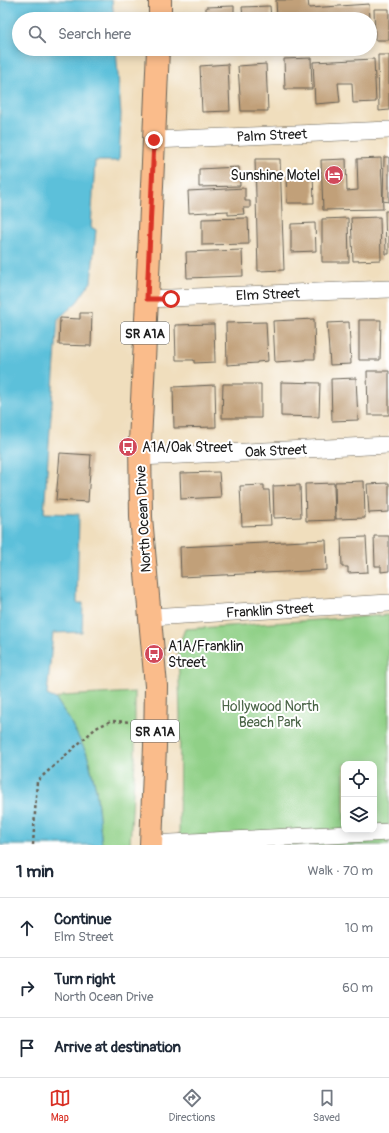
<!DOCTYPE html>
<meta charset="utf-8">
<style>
:root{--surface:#fff;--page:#f2f2f3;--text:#1f2937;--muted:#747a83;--line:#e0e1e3;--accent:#d93025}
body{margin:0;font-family:Pangolin,sans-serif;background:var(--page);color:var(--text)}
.controls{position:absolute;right:12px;bottom:12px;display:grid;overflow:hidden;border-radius:8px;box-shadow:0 2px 10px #0003}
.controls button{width:36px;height:36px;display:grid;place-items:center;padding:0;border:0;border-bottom:1px solid var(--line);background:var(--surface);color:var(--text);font:20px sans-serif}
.stop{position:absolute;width:12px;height:12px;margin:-9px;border:3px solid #d93025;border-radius:50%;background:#fff}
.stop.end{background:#d93025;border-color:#fff;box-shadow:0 1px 4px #0008}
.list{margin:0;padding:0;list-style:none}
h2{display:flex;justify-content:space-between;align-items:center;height:52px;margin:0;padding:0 16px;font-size:17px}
h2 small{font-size:13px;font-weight:400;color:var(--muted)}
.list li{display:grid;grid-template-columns:26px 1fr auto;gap:12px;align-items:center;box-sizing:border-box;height:60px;padding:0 16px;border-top:1px solid var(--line)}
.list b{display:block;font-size:15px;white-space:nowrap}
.list p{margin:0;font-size:13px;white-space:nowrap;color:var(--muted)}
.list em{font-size:13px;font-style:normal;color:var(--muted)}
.icon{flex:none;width:22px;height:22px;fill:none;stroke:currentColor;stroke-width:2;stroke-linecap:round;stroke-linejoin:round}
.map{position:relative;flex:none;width:389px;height:845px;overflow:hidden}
.search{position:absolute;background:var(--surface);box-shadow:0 2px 10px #0003;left:12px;right:12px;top:12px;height:44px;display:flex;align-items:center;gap:10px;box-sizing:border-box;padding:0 14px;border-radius:22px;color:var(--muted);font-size:15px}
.sheet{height:232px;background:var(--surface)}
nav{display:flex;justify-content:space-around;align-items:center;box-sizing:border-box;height:56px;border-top:1px solid var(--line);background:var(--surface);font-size:11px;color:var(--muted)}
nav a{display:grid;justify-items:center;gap:2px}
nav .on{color:var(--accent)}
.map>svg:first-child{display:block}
</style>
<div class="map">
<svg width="389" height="845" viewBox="0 0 389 845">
<rect width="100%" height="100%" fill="#fff"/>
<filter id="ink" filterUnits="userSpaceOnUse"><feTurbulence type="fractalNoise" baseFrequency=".025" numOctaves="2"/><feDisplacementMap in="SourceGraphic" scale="8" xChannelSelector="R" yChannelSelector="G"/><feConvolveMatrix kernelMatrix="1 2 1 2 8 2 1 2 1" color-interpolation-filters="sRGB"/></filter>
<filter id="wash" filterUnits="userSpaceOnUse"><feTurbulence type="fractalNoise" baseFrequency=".012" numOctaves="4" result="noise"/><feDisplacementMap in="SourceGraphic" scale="16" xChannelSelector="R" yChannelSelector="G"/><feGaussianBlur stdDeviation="0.9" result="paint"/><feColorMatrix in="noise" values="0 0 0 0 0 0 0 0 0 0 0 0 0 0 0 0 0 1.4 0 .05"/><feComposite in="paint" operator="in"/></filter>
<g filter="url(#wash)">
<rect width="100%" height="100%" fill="#f0debd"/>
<g fill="#90d087" stroke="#567652" fill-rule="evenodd">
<path d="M389,615V845H179L180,715L178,647L185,629ZM344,764H374V830H344Z"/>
<path d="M135,692V760L130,845H102L96,789L87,754L69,719L56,699L63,696Z"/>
</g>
<path fill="#5cc0da" stroke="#3c6e7b" d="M0,0H112L114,19H19V49H116L121,114L119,161H95L91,227L96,230L91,282L77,302L58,319L44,513L79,514L77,603H83L82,632L53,633L47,695L56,699L69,719L87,754L96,789L102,845H0Z"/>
<g id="blocks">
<g fill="#c1a079">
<path d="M276,0H308L309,8L369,4L370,19H277Z"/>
<path d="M234,6V19H206V7Z"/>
<path d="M270,6L271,19H243L242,7Z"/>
<path d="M374,9H389V40H375Z"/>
<rect x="208" y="49" width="28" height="4"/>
<rect x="245" y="49" width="28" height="4"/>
<path d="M279,49H301V51L279,53Z"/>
<path d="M378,55H389V110L379,111Z"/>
<path d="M311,58L312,89H285L284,59Z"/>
<path d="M374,59L376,102L353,103L352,83H338L340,102L315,104L313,62Z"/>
<path d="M228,64L230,111L202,112L200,66Z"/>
<path d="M266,64L268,111H241L238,66Z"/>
<path d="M384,157H389V202L383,201Z"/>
<path d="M381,158L383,209L323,210L321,160L346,159L347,191L358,190L357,159Z"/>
<path d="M255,159H280L284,270L258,271Z"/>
<path d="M239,167L240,186L199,187V169Z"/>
<path d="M313,173L314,203H287L286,174Z"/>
<path d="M245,188V201H250V208H243L244,214L228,215V211L189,213L188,191Z"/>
<path d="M385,211H389V254H386Z"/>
<path d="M380,217L381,260L353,261L351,218Z"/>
<path d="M248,218L249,244L202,245V219Z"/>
<path d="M348,218L349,262H322V219Z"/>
<path d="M315,223L316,251L291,252V224Z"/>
<path d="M242,250L243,276L187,278L186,252Z"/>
<path d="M80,313H92L91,346L59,345L60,318L80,319Z"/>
<path d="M314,319L315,359H305V360L275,362L273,321Z"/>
<path d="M359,320H381L380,360H359Z"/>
<path d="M266,322L268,361L257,362V363L227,365L226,323Z"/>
<path d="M349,322L351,364L330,365L327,323Z"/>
<path d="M214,324L215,362L194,363V360H176L175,325Z"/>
<path d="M367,371H389V415H368Z"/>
<path d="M356,378L358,420L332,421L331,379Z"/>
<path d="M281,382L320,383L319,417L281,416Z"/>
<path d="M223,384H261V418H222Z"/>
<path d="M215,385L216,427L174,428L173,387Z"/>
<path d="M60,453L91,455L88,502L56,500Z"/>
<path d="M219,472L221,497L181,499L180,473Z"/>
<path d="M364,481L365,518L336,519L335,482Z"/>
<path d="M334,483L335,520L306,521L305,484Z"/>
<path d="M389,483V512L369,513L367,484Z"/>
<path d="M264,485V490H269L271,525L242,526L240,486Z"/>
<path d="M300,485L301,517L274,518L273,486Z"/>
<path d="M374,536H389V571L381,572V566H375Z"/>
<path d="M366,537L368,572L348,573V567H342L341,538Z"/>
<path d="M326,540L327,570L181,577L180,547Z"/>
</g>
</g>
</g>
<g filter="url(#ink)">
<use href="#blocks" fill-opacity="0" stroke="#666054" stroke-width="1"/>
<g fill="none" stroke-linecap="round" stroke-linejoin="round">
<g stroke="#666054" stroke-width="18">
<g id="street">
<path id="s1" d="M154,140L389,130"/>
<path id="s2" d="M147,299L389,289"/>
<path id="s3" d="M140,457L389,445"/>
<path id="s4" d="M150,617L389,603"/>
<path d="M151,844L389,832"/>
</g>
</g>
<g stroke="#666054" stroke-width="24">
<g id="primary">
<path d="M160,19V0"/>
<path d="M151,845L155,746L156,686L141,517L140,442L147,299L158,49"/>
</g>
</g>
<path stroke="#666054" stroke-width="2.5" stroke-dasharray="3 3" stroke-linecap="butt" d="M33,845L37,781L96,728L111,721L136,722"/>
<use href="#street" stroke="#fff" stroke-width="17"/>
<use href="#primary" stroke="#fabc8b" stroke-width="22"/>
</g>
</g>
<g fill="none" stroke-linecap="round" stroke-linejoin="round" filter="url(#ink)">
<path stroke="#d93025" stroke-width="5" d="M154,140L147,299H171"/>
</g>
<defs>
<g id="hotel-disc" transform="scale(1)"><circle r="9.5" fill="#d1495b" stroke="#fff"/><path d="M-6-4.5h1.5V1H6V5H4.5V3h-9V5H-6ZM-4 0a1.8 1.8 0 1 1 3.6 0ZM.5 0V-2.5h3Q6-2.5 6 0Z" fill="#fff"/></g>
<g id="bus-disc" transform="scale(1)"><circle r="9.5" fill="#d1495b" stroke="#fff"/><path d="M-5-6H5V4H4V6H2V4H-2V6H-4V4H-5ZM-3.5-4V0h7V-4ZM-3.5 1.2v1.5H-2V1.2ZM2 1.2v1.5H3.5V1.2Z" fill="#fff"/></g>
</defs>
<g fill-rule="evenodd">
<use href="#hotel-disc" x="334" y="175"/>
<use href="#bus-disc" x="128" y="447"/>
<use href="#bus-disc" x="154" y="654"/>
</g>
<g text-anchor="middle" stroke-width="4" stroke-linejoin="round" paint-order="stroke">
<g fill="#fff" stroke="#606060" stroke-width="1">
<rect x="121" y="322" width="48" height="22" rx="3"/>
<rect x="131" y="720" width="48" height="22" rx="3"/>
</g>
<g font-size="13" font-weight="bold" fill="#1c1c1c">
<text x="145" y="338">SR A1A</text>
<text x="155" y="736">SR A1A</text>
</g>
<g font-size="14" fill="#1c1c1c" stroke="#fff">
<text dy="5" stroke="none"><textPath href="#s1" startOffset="118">Palm Street</textPath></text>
<text dy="5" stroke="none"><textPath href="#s2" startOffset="121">Elm Street</textPath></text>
<text dy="5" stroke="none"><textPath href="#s3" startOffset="136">Oak Street</textPath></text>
<text transform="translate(143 519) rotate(-93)" y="5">North Ocean Drive</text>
<text dy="5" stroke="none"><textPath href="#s4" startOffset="120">Franklin Street</textPath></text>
</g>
<g font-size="14" fill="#1c1c1c" stroke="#fff" text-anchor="start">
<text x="320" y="180" text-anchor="end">Sunshine Motel</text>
<text x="142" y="452">A1A/Oak Street</text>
<text x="168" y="651">A1A/Franklin<tspan x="168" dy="16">Street</tspan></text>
</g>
<g font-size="14" fill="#4a6447" stroke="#fff">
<text x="270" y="711">Hollywood North<tspan x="270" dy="16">Beach Park</tspan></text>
</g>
</g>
</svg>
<div class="controls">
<button><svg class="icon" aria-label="locate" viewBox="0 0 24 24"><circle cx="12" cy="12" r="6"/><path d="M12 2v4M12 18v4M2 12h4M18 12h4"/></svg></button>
<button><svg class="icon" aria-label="layers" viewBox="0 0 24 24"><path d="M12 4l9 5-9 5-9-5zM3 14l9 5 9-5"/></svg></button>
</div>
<div class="stop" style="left:171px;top:299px"></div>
<div class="stop end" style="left:154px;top:140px"></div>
<div class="search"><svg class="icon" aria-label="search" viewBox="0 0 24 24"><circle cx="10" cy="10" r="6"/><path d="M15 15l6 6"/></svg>Search here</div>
</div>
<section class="sheet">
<h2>1 min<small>Walk · 70 m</small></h2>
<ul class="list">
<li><svg class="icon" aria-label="ahead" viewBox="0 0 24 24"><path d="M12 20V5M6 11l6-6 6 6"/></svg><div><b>Continue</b><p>Elm Street</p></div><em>10 m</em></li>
<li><svg class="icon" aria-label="right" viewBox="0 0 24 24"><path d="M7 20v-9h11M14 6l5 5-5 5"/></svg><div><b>Turn right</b><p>North Ocean Drive</p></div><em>60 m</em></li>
<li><svg class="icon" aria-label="arrive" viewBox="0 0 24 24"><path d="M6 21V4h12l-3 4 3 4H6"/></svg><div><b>Arrive at destination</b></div></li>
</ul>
</section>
<nav>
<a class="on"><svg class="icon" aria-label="map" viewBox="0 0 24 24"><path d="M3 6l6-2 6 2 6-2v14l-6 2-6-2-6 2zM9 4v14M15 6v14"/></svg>Map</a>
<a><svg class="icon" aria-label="directions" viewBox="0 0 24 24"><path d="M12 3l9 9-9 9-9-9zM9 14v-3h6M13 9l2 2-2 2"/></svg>Directions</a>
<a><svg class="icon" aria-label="saved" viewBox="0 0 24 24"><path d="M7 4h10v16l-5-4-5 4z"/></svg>Saved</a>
</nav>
